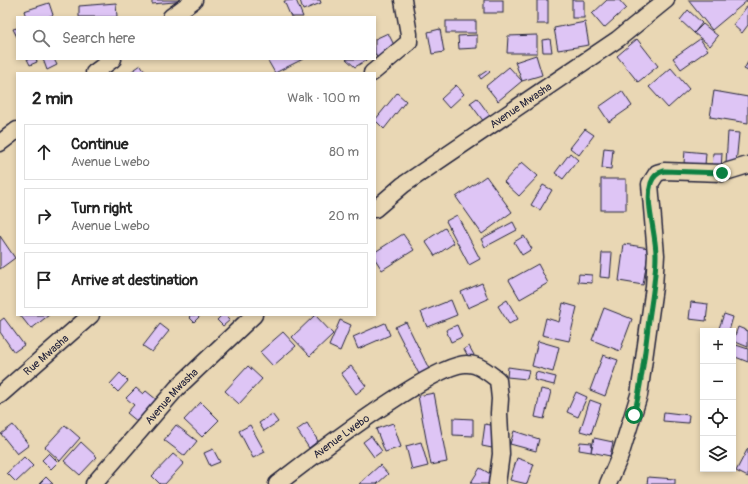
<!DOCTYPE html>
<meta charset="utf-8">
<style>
:root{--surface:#fff;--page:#f2f2f2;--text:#222;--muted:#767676;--line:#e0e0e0}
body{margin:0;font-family:Pangolin,sans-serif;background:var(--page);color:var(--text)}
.controls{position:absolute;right:12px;bottom:12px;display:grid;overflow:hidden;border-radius:0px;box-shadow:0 2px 6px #0003}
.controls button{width:36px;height:36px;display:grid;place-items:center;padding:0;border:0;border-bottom:1px solid var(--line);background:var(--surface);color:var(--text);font:20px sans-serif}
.stop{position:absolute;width:12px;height:12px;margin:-9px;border:3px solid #0b8043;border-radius:50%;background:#fff}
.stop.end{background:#0b8043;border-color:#fff;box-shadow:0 1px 4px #0008}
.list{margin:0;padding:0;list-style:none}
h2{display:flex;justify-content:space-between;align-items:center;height:52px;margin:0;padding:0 16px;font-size:17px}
h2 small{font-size:13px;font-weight:400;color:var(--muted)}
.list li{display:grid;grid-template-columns:26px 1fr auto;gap:12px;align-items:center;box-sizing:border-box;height:56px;margin:0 8px 8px;padding:0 8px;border:1px solid var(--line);border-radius:0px}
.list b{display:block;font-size:15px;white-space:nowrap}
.list p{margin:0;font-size:13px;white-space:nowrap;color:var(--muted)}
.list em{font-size:13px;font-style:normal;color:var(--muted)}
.icon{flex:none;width:22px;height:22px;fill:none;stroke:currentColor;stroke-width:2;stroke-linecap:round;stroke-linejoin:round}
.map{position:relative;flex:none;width:748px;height:484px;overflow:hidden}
.search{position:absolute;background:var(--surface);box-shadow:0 2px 6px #0003;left:16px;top:16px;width:360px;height:44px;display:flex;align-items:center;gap:10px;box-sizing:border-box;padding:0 14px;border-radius:0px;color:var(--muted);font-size:15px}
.panel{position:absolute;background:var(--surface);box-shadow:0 2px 6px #0003;left:16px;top:72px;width:360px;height:244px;border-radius:0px}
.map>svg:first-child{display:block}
</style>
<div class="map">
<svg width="748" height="484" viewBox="0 0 748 484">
<rect width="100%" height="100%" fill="#e9d7b4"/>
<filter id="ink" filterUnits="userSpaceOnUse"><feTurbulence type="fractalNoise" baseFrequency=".025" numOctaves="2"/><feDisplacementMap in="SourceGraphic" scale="8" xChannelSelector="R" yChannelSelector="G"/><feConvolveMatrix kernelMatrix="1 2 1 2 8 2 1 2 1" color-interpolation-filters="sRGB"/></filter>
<g filter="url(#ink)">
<g fill="#dec5f5" stroke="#22223b">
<path d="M152,0H185V1L152,4Z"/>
<path d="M296,0L303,17H291L284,1Z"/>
<path d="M300,0H320L321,3L303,10Z"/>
<rect x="484" y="0" width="19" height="13"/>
<rect x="537" y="0" width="11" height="24"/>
<rect x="572" y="0" width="12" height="18"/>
<path d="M607,0H619L626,8L604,28L592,14Z"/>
<path d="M688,0H748L712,30Z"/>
<path d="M49,3L53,15L47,17H26L24,11Z"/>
<path d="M116,3L117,17H79V6Z"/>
<path d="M748,5V25L742,33L733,25Z"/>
<path d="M688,10L702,23L694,33L680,20Z"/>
<rect x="446" y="21" width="30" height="12"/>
<path d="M585,22L589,45L558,50L554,28Z"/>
<path d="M703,24L718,36L710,46L694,33Z"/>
<path d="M17,28V37L13,29Z"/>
<path d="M440,29L444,52L432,54L428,32Z"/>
<path d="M388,33L396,49L377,58L375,53V39Z"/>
<path d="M477,35V48L459,49L458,36Z"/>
<path d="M537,35V53H507L508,36Z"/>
<path d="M550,39L552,52H543L542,40Z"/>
<path d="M637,39L658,66L638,82L617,56Z"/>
<path d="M700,39L708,50L681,69L673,58Z"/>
<path d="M536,55L542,75L522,81L515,62Z"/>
<path d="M27,59H36L37,62L30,65Z"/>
<path d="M43,59H54L57,65L47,70Z"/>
<path d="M267,59H303L275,73Z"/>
<path d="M346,59H368L355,67Z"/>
<path d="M748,62V71L744,69Z"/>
<path d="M141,65L146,73H129Z"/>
<path d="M509,67L522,81L498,101L486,86Z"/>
<path d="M671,68L689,89L668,108L649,87Z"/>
<path d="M488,70L490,72L481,79L479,76Z"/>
<path d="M456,85L464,94L449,108L441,99Z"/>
<path d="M622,91L632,106L609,122L599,107Z"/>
<path d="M714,91L748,97V123L710,117Z"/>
<path d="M397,93L406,101L384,129L375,120Z"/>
<path d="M477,98L491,117L484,122L470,103Z"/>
<path d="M585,129L594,135L579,155L570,148Z"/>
<path d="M728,132L739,133L736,164L726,163Z"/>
<path d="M604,148L613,149L611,169L602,168Z"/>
<path d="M685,151L706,153L705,165L684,163Z"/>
<path d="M570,153L578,160L563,179L555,173Z"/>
<path d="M713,153H722L721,170H712Z"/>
<path d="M522,162L538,176L519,196L504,182Z"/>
<path d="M486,176L512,212L482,234L456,197Z"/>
<rect x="601" y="179" width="25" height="31"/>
<path d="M543,185L552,190L540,210L531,205Z"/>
<path d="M457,215L480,259L469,265L446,221Z"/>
<path d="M513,222L517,230L485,247L481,239Z"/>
<path d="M445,228L454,243L435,256L425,241Z"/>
<path d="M403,234L414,250L382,270L375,259V252Z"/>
<path d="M0,236L15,258L0,269Z"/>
<path d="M524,236L532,249L522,255L514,242Z"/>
<path d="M624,244L649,248L643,285L619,281Z"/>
<path d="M602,253H612L610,278L600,277Z"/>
<path d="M538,264L548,283L520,299L509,280Z"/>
<path d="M579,274L592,275V283L578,282Z"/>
<path d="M482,283L488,299L468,308L461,292Z"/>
<path d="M451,300L457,315L427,327L421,312Z"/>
<path d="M507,300L518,319L509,324L498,306Z"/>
<path d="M691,302L708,304L706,321L689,319Z"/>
<path d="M563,303L577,307L569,341L542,335L546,318L559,322Z"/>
<path d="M604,308L632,319L620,351L592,340Z"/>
<path d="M724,314L733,317L729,331H718Z"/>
<path d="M20,315H49L31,329Z"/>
<path d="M191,315H201L194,322L189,317Z"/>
<path d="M222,315H225L230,320L223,326L217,320Z"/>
<path d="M315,315L333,334L310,356L292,337Z"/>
<path d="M4,318L24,345L14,352L0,332V321Z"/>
<path d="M340,320L351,325L340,351L329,346Z"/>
<path d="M406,322L430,371L420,376L395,327Z"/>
<path d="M385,323L390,335L358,349L353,337Z"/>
<path d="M160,324L169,331L152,352L143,346Z"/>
<path d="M457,325L462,337L451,342L446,330Z"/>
<path d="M738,327L748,331V347L733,341Z"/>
<path d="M283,332L296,346L273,366L260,352Z"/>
<path d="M538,341L559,347L553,372L532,366Z"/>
<path d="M736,345L748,349V362L733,356Z"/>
<path d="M469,346L474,355L469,358L464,349Z"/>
<path d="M603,355L618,360L605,396L590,390Z"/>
<path d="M248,366L262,379L239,404L225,391Z"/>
<path d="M351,366L366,386L356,394L341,373Z"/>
<path d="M508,367L529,370L527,379L507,377Z"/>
<path d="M536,372L556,377L554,385L534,380Z"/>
<path d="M120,373L128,381L118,392L110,384Z"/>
<path d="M136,388L143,394L146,391L157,400L138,422L127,413L134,405L126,398Z"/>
<path d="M541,389L551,391L544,419L535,417Z"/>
<path d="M576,392L587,397L578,417L567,412Z"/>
<path d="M434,393L447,462L431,465L418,396Z"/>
<path d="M590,400L601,404L591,434L580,431Z"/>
<path d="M201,402L219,420L202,437L184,420Z"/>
<path d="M664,412L689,415L688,423L663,421Z"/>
<path d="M272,414L278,422L264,431L259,423Z"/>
<path d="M453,418L473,419V436L453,435Z"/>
<path d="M307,423L318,441L309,448L297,430Z"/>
<path d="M393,423L401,447L385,452L376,429Z"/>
<path d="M485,424L496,426L492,448L482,446Z"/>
<path d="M13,425L29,445L17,454L1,434Z"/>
<path d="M65,425L80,438L60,461L45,447Z"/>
<path d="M176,425L197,441L185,456L164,440Z"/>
<path d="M250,425L265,452L253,458L239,431Z"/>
<path d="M514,431L539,439L536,451L510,444Z"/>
<path d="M371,436L382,451L374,457L363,442Z"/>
<path d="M594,438L613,442L610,456L591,452Z"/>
<path d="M81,442L97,457L80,475L64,461Z"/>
<path d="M421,442L428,466L412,470L406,446Z"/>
<path d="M580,442L592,443L591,452L579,450Z"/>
<path d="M748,448V477L736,471Z"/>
<path d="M213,449L220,462L210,466L204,453Z"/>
<path d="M49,453L58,462L51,469L42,460Z"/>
<path d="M173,454L184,463L165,484H160L152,476Z"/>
<path d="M24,457L33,466L16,482L7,473Z"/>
<path d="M517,458L534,464L527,484L510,480Z"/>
<path d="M380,465L388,474L377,484H359Z"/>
<path d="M480,468L494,476L490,484H470Z"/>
<path d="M46,477L53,484H39Z"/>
<path d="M648,477L675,479V484H647Z"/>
</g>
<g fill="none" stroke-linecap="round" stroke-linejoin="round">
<g stroke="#22223b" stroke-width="19">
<g id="street">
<path d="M171,17L194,0"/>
<path d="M94,73L113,59"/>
<path d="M372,73L409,42V34L403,0"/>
<path d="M0,143L17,130"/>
<path id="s1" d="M375,209L403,185L618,39L666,0"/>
<path id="s2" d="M0,395L91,315"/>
<path id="s3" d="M94,484L177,388L254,315"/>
<path id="s4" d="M277,484C308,460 435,362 467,364C479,364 489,373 498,380L500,399L499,413L501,454L497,484"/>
<path d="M608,484L620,456L639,395L654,287L656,255L650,184L657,173L664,171L722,173L748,165"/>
</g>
</g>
<use href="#street" stroke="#e9d7b4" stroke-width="16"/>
</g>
</g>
<g fill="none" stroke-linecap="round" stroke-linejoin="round" filter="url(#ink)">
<path stroke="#0b8043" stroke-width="5" d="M634,415C642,383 645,351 649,319C652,298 656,277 656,255C656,233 645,203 651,183C653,176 657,173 664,171L722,173"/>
</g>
<g text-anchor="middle" stroke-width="3" stroke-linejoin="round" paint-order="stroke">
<g font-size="11" fill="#22223b" stroke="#e9d7b4">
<text dy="4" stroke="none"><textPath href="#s1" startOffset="179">Avenue Mwasha</textPath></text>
<text dy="4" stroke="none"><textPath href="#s2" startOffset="61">Rue Mwasha</textPath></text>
<text dy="4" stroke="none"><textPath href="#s3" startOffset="117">Avenue Mwasha</textPath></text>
<text dy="4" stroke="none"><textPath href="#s4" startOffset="80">Avenue Lwebo</textPath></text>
</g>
</g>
</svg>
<div class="controls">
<button>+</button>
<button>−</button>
<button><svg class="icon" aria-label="locate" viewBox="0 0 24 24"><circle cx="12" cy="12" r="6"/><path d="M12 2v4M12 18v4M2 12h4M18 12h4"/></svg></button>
<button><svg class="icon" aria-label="layers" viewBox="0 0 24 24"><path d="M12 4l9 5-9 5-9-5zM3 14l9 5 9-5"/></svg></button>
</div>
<div class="stop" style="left:634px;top:415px"></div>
<div class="stop end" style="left:722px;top:173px"></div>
<div class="search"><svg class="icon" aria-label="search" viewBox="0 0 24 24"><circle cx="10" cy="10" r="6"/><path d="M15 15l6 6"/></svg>Search here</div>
<section class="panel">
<h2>2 min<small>Walk · 100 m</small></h2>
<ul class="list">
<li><svg class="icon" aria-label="ahead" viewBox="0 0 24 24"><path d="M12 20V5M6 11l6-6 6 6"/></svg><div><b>Continue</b><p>Avenue Lwebo</p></div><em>80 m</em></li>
<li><svg class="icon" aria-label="right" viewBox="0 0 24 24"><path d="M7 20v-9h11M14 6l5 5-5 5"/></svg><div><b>Turn right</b><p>Avenue Lwebo</p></div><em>20 m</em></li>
<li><svg class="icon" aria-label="arrive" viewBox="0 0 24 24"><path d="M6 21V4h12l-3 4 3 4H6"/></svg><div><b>Arrive at destination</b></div></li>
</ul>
</section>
</div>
